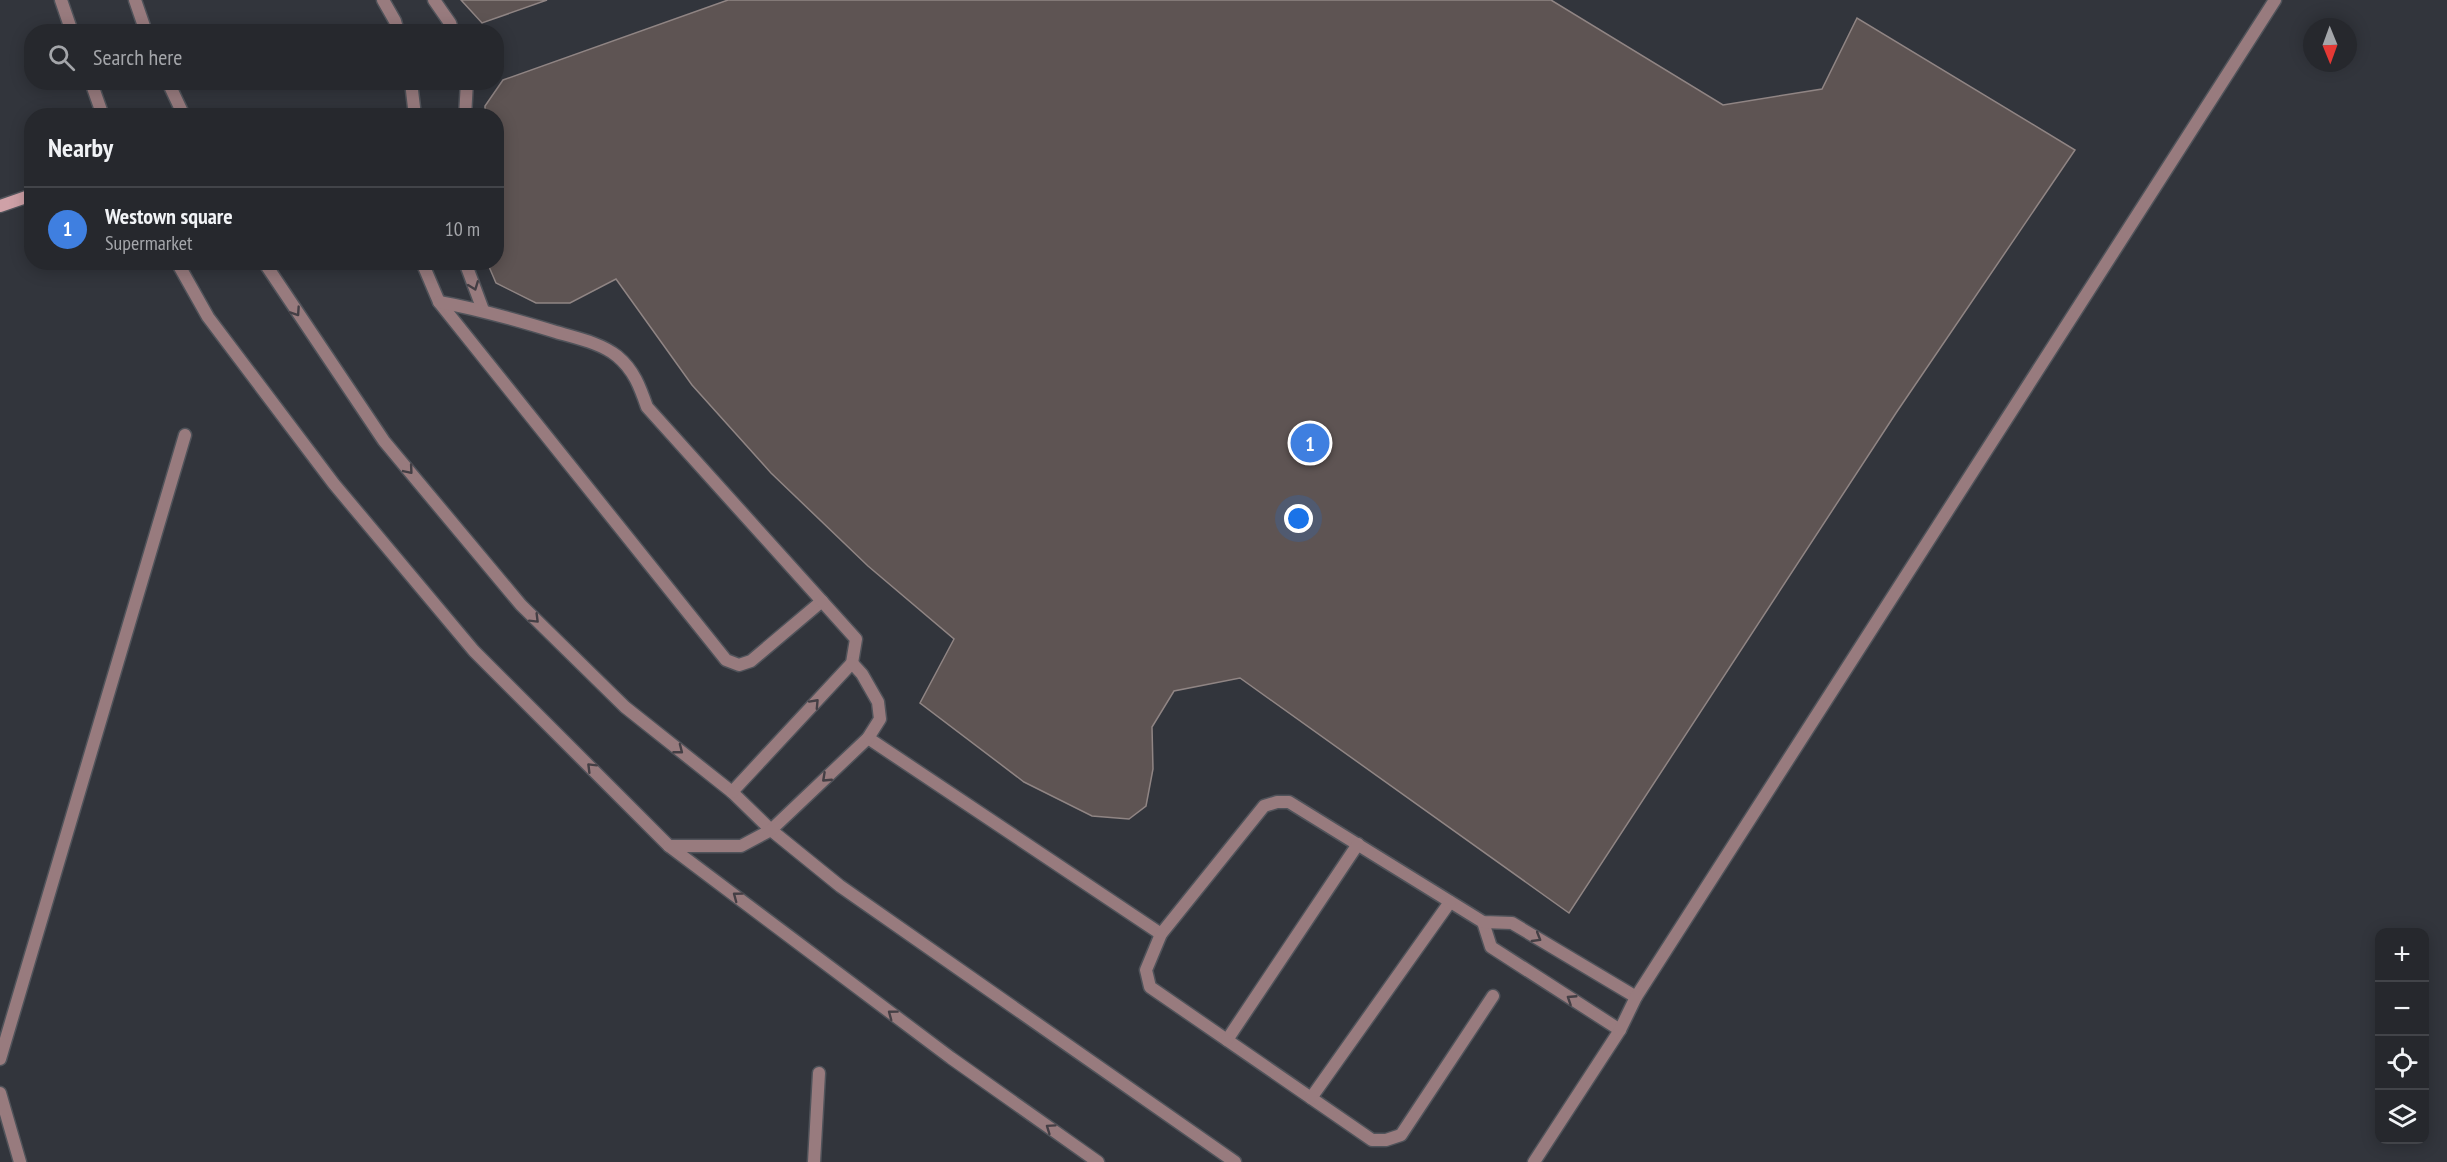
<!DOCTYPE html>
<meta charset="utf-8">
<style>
:root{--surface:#26282d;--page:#323439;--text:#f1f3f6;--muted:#a4a6aa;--line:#424449;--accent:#bca0f2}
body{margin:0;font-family:"PT Sans Narrow",sans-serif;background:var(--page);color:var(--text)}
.controls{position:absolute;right:18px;bottom:18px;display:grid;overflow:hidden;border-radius:12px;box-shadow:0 3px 15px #0003}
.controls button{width:54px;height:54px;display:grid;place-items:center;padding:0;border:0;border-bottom:2px solid var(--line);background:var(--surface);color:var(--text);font:30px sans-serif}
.compass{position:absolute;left:2303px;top:18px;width:54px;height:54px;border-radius:50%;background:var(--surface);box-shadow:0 3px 15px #0003;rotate:179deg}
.you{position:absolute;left:1299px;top:519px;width:21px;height:21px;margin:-15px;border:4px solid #fff;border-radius:50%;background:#1a73e8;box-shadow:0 0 0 9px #1a73e833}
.badge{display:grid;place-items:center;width:39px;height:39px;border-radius:50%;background:var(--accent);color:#fff;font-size:20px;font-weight:700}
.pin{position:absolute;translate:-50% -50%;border:3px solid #fff;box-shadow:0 2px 6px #0006}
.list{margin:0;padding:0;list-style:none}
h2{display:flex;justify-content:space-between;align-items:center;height:78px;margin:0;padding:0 24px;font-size:26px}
h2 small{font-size:20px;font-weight:400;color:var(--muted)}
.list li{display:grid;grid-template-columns:39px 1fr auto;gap:18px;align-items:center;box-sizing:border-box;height:84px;padding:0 24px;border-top:2px solid var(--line)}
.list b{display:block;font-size:22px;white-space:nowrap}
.list p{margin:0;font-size:20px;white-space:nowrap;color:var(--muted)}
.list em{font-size:20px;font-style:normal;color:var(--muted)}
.icon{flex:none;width:33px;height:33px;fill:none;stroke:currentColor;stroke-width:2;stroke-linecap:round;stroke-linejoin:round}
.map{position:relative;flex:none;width:2447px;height:1162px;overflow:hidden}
.search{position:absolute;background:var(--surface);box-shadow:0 3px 15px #0003;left:24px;top:24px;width:480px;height:66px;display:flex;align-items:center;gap:15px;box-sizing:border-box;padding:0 21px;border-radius:24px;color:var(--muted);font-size:22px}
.panel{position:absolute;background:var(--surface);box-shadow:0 3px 15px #0003;left:24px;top:108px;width:480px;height:162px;border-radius:24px}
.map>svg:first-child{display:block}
</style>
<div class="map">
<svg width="2447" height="1162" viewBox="0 0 2447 1162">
<rect width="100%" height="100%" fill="#32353c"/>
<g fill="#5e5453" stroke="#908584" stroke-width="1.5">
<path d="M461,0H547L482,23Z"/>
<path d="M728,0H1551L1723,105L1822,89L1857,18L2075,150L1896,413L1569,913L1240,678L1174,691L1152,727L1153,769L1146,806L1129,819L1092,816L1024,782L920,703L954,639L868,566L771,473L692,385L616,279L570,303H536L496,283L487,262H496V116H485V106L503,80Z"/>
</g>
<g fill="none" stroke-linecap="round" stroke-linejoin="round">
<g stroke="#50535a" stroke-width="15">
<g id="lane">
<path d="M61,0L72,32"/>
<path d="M135,0L146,32"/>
<path d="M383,0L395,21L398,32"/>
<path d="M434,0L450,23L453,32"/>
<path d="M91,82L103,116"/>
<path d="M168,82L184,116"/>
<path d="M411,82L415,116"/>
<path d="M465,116L467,82"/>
<path d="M177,262L208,317L334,484L474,651L669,846L951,1058L1098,1162"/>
<path d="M264,262L384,441L521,605L625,707L732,792L771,830L840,886L1235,1162"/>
<path d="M422,262L439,302L726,660L739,665L751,661L822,601"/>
<path d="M465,262L483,310"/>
<path d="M439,302C479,309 517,320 556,332C576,338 601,343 617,356C634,370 640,387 647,407L856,639L852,663L732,792"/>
<path d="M868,738L1161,934"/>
<path d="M669,846H741L771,830L868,738L880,719L878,702L862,674L852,663"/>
<path d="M1483,922L1491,947L1620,1030"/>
<path d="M1493,996L1401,1135L1386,1140H1372L1150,987L1146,970L1161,934L1264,806L1277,802H1289L1483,922L1512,923L1636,997"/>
<path d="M1227,1040L1358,844"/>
<path d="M0,1059L185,435"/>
<path d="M0,1093L20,1162"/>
<path d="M1311,1098L1450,902"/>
<path d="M814,1162L819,1073"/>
<path d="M1534,1162L1620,1030L1636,997L2275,0"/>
</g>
</g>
<g stroke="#50535a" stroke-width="15">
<path id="secondary" d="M0,206L32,195"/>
</g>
<use href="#lane" stroke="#987b7e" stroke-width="12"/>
<use href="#secondary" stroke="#cfa1a7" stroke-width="12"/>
</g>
<defs><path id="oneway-chevron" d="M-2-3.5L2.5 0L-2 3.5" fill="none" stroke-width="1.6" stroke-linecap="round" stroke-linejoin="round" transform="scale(1.5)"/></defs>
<g stroke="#443f45">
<use href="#oneway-chevron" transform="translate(474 286) rotate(69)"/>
<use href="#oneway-chevron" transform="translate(296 312) rotate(56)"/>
<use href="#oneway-chevron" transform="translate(409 470) rotate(50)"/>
<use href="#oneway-chevron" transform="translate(535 619) rotate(45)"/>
<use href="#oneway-chevron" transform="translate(815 703) rotate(-47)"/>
<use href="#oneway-chevron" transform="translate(679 750) rotate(38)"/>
<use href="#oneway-chevron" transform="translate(591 767) rotate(-135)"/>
<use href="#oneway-chevron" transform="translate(826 778) rotate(137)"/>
<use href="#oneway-chevron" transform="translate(737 896) rotate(-143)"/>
<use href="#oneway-chevron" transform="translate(1537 938) rotate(31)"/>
<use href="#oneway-chevron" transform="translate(1571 999) rotate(-147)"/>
<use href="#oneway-chevron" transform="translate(892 1014) rotate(-143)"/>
<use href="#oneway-chevron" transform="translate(1050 1128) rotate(-145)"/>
</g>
</svg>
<div class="controls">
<button>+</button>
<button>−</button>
<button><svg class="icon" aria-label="locate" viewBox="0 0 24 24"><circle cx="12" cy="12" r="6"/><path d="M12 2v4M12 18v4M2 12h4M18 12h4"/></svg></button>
<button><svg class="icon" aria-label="layers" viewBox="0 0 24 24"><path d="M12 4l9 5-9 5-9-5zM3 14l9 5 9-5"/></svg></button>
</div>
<svg class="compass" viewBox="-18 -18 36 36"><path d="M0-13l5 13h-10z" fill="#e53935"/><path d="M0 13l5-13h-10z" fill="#a4a6aa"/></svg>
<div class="you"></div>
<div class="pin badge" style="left:1310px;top:443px;background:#3f7fe0">1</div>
<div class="search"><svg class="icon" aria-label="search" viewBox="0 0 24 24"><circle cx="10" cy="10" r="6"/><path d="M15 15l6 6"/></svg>Search here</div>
<section class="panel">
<h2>Nearby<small></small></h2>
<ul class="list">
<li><span class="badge" style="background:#3f7fe0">1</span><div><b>Westown square</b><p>Supermarket</p></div><em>10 m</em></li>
</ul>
</section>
</div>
